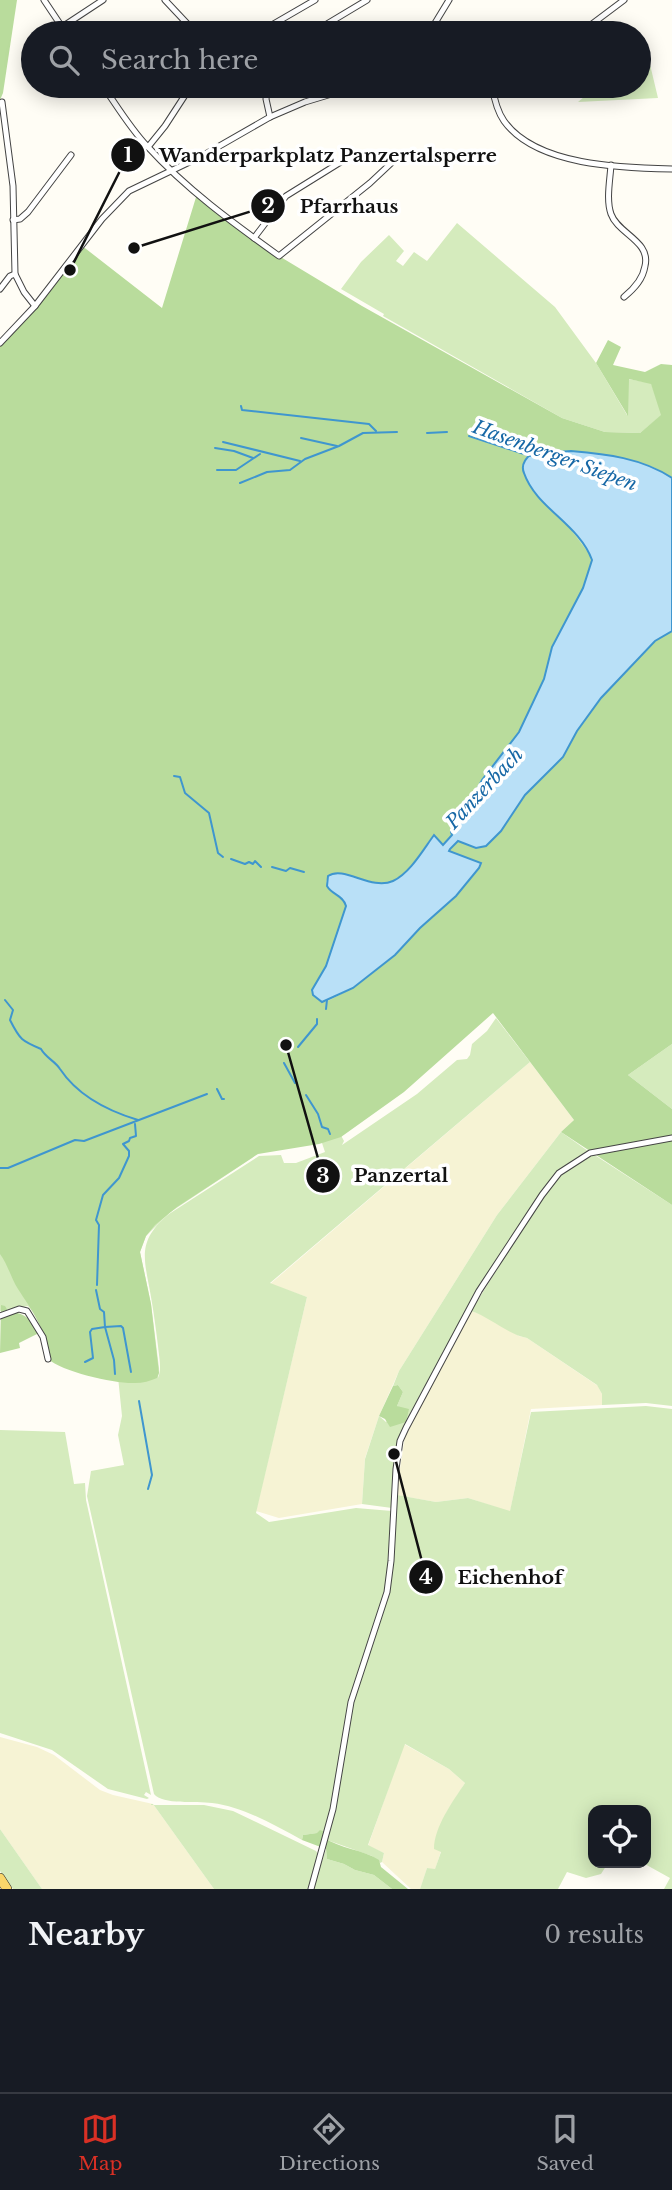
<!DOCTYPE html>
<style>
:root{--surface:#171b24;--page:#242831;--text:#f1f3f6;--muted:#9ea1a6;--line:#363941;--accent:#d93025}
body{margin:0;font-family:"Libre Baskerville",serif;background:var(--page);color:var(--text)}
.controls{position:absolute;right:21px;bottom:21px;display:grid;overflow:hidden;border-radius:14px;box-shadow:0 4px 18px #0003}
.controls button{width:63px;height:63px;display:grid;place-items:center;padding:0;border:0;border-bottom:2px solid var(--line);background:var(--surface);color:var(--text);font:35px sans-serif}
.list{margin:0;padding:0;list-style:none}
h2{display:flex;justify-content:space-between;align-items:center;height:91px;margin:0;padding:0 28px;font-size:30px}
h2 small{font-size:23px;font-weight:400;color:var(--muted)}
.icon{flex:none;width:38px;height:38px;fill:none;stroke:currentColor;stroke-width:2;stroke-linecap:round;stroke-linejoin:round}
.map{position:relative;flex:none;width:672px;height:1889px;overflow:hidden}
.search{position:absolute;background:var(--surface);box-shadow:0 4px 18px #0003;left:21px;right:21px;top:21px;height:77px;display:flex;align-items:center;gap:18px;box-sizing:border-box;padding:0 24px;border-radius:38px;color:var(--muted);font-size:26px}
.sheet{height:203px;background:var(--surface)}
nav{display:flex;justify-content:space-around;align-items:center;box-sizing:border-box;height:98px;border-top:2px solid var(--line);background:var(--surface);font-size:19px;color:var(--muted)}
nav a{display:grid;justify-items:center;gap:4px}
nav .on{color:var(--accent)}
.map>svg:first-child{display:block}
</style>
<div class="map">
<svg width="672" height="1889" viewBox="0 0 672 1889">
<rect width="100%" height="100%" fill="#fffdf5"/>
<g fill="#f6f3d4">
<path d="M530,1062L574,1120L561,1132L497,1215L399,1371L379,1416L365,1458L362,1504L279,1518L256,1511L307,1297L270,1284Z"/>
<path d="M471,1311L483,1315L519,1336L527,1338L598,1386L602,1394V1405L531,1409L510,1512L468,1498L436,1502L396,1495L405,1436Z"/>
<path d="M0,1737L37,1747L54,1755L100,1790L113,1795L153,1804L214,1889H42L0,1829Z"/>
<path d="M404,1744L449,1769L465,1783L446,1813L441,1851L435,1870L427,1868L420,1889H411L382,1862L384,1853L368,1846Z"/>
</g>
<g fill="#d5ebbd" fill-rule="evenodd">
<path d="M647,52L658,98L578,102L597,86H639V57Z"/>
<path d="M457,223L555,307L596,363L627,415L628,379L651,383L662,415L640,433L605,432L562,418L383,316L384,314L341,289L361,262L389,235L404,251L396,261L403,266L414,252L427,261Z"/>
<path d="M200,446L672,451V699L329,1113L344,1141L342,1145L417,1094L457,1060L467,1059L470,1055L472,1044L487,1031L496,1018L530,1062L270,1283L307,1297L256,1513L269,1522L356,1508L392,1511L389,1567L385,1595L360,1669L330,1814L325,1832L303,1835L302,1840C274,1825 244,1807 212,1803C196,1801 163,1805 154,1794L87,1496L91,1471L124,1465L118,1435L122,1416L118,1377L51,1345L36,1315L28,1306L0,1311V1146ZM305,1108L315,1122L325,1152L296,1163H284L281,1155L259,1156L169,1214C135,1242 145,1260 151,1297C154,1314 156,1330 158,1346C159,1357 162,1369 158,1378L159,1368L151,1304L140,1252L146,1236L169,1213L252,1158Z"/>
<path d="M672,1044V1109L628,1075Z"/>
<path d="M561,1132L588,1151L559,1170L545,1186L422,1391L402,1431L395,1458L392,1508L362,1504L365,1459L379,1416L386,1422L400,1408L397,1406L403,1392L398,1385L393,1386L399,1371L497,1215Z"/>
<path d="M593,1154L672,1205V1406L646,1403L602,1405V1394L597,1385L527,1338C507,1334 490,1317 471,1311L546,1191L569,1167Z"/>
<path d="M646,1406L672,1409V1889H664L670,1878L643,1863H646V1810H593V1863H608L601,1874L586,1878L567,1872L558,1889H420L427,1868L435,1869L441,1852L434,1849C434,1827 453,1801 465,1783L449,1769L405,1744L368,1845L384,1853L382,1862L380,1863L372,1856L327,1840L337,1798L353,1704L390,1590L397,1495L436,1502L468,1498L510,1511L531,1412Z"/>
<path d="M0,1430L65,1432L74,1484L85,1483L86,1500L151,1795L146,1792L144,1795L149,1798L147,1799L108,1789L52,1750L0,1733Z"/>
<path d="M150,1804L204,1805L233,1811L316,1851L318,1854L308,1889H214L153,1804Z"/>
<path d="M0,1829L42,1889H13L0,1871Z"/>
<path d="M326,1849L327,1859L344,1864L355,1870L374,1875L392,1889H313Z"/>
</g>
<g fill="#b9dc9c">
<path d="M0,0H17L3,93L0,100Z"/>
<path d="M197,194L279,256L362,306L562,418L605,432L640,433L661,415L651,384L629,379L628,416L596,363L608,340L621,347L613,365L645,372L661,364L672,365V478C666,474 660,470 653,467C631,457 545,442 526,458L568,526L590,555L591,562L583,588L552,647L544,679L519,732L482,780L452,835L443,846L433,835C422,850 410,873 392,881C371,891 344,866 328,876L326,882L333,893L345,902L346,911L326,966L311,992L326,1002L353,988L395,955L420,928L456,896L479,868L469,860L449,851L450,849L457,841L476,848L486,846L501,831L525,795L563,757L577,731L601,698L655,641L672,631V1044L628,1075L672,1109V1205L561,1132L574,1120L493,1013L404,1092L341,1137L319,1144L258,1154L177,1207L155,1225L146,1236L140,1252L151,1304L159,1373L157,1378C150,1381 143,1383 135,1383C116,1384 62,1372 48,1359C48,1332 31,1309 18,1289C11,1278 8,1265 0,1254V343L26,316L81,245L162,308Z"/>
<path d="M1,1305L5,1306L8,1311C24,1313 31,1318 39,1333L19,1343L20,1348L0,1353Z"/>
<path d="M398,1385L403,1392L397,1406L409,1409L406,1422L390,1427L385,1419L379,1416L393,1386Z"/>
<path d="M320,1830L325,1832L323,1837C340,1849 362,1849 379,1860L381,1867L408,1889H392L374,1875L355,1870L344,1864L327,1859L326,1849L302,1840L303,1835L317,1833Z"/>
</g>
<path fill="#b9e0f7" stroke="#3f96cf" stroke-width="2" d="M571,451C606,454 642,458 672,478V631L655,641L601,698L577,731L563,757L525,795L501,831L486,846L476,848L458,841L450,849L449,851L481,863L479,868L456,896L420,928L395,955L353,988L322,1002L313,995L312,990L326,966L346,906C343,895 332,895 327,886L328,876C344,865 371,891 393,881C410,873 423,850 434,835L443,845L452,835L451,832L471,801L482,780L519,732L544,679L552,647L583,588L592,560C579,524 536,508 524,473C521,466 525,459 531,454Z"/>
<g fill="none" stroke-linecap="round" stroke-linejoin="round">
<g stroke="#3f96cf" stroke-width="2">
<path d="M241,406L242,410L369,424L376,431"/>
<path d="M427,433L447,432"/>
<path d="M469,436L530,456"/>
<path d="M301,438L337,446"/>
<path d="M223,442L300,461"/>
<path d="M215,448L234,451L253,458"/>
<path d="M217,470H236L260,454"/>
<path d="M240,483L267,472L290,470L305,459L339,446L363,433L397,432"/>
<path d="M174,776L180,777L185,793L209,813L218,853L223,857"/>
<path d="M231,859L245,864L249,862L253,864L255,861L261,867"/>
<path d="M272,867L286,871L290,868L304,872"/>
<path d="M5,1000L13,1010L10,1020C20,1040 22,1041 41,1049C46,1058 55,1061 60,1069C78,1096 108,1111 138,1120"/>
<path d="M326,1009L327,1000"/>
<path d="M298,1047L317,1024V1019"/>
<path d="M284,1063L295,1083"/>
<path d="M217,1089L222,1099H224"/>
<path d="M306,1095L318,1114L322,1127L328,1129L330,1134"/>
<path d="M0,1168H8L75,1140L84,1141L207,1094"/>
<path d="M97,1285L99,1225L96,1220L103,1195L119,1178L129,1156V1151L123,1144L129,1141L130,1138L136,1136L135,1124"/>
<path d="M96,1290L100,1309L104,1312L105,1327L121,1326L123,1328L131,1372"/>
<path d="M85,1362L93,1358L90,1332L92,1329L105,1327L114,1360L115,1374"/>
<path d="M139,1401L152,1475L148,1489"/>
</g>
<g stroke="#444" stroke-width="7">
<g id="minor">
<path d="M44,0L66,33"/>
<path d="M165,0L196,33"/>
<path d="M62,27L103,0"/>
<path d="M258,33L315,0"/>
<path d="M312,33L367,0"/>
<path d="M429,33L449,0"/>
<path d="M580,33L624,0"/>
<path d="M103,86C117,106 130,128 147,146C186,189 233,223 279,256L370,183L402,153"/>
<path d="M268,86L266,99L270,117"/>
<path d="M492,86C494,98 497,111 504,121C536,166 622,168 672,169"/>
<path d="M2,102L13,186L15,274L24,292L35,306"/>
<path d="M148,147L165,126L191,86"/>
<path d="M611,165C610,180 606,200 611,214C618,234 651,241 645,266C643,279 635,288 624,297"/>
<path d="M13,220L20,219L28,212L71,155"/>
<path d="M254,238L286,196L344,160"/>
<path d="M0,289L10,276L15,274"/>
<path d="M0,343L35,306L102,219L129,191L202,156L270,117L305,102L358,86"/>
<path d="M0,1316L19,1309L27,1311L43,1337L48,1359"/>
<path d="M311,1889L333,1809L351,1702L387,1592L391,1561L396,1469L400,1441L406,1428L479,1291L542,1195L559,1173L590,1153L672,1138"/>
</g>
</g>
<g stroke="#222" stroke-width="10">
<path id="primary" d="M0,1878L7,1889"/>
</g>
<use href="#minor" stroke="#fff" stroke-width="5"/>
<use href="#primary" stroke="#f9d66b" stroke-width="9"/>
</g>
<g text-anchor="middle" stroke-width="7" stroke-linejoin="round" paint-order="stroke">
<g font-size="19" font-style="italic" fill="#1768a6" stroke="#fff">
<text transform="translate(555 455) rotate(20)" y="7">Hasenberger Siepen</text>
<text transform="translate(484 788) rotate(-47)" y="7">Panzerbach</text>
</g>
</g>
<path fill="none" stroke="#111" stroke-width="2.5" d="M70 270L128 155M134 248L268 206M286 1045L323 1176M394 1454L426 1577"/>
<g fill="#111" stroke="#fff" stroke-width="2.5">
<circle cx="70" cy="270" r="7"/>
<circle cx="134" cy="248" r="7"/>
<circle cx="286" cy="1045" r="7"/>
<circle cx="394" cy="1454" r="7"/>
<circle cx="128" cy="155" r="18"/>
<circle cx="268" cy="206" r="18"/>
<circle cx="323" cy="1176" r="18"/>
<circle cx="426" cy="1577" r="18"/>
</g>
<g font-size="21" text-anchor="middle" font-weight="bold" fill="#fff">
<text x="128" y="162">1</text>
<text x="268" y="213">2</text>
<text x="323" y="1183">3</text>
<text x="426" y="1584">4</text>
</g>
<g font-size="19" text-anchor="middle" font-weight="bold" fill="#111" stroke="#fff" stroke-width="7" stroke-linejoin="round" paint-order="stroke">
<text x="328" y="162">Wanderparkplatz Panzertalsperre</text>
<text x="349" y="213">Pfarrhaus</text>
<text x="401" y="1182">Panzertal</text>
<text x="510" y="1584">Eichenhof</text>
</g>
</svg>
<div class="controls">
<button><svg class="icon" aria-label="locate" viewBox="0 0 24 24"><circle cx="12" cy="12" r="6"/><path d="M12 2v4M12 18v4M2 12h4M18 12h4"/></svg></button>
</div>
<div class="search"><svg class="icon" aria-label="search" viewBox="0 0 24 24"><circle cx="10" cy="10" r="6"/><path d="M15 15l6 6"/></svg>Search here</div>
</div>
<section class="sheet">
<h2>Nearby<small>0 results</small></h2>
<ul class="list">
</ul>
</section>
<nav>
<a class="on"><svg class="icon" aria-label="map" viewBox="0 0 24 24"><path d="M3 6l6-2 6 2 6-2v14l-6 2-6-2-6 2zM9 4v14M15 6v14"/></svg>Map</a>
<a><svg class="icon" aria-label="directions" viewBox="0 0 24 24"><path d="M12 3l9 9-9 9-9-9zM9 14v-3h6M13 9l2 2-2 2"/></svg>Directions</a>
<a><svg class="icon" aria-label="saved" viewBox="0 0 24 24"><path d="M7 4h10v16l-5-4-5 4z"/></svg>Saved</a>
</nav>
